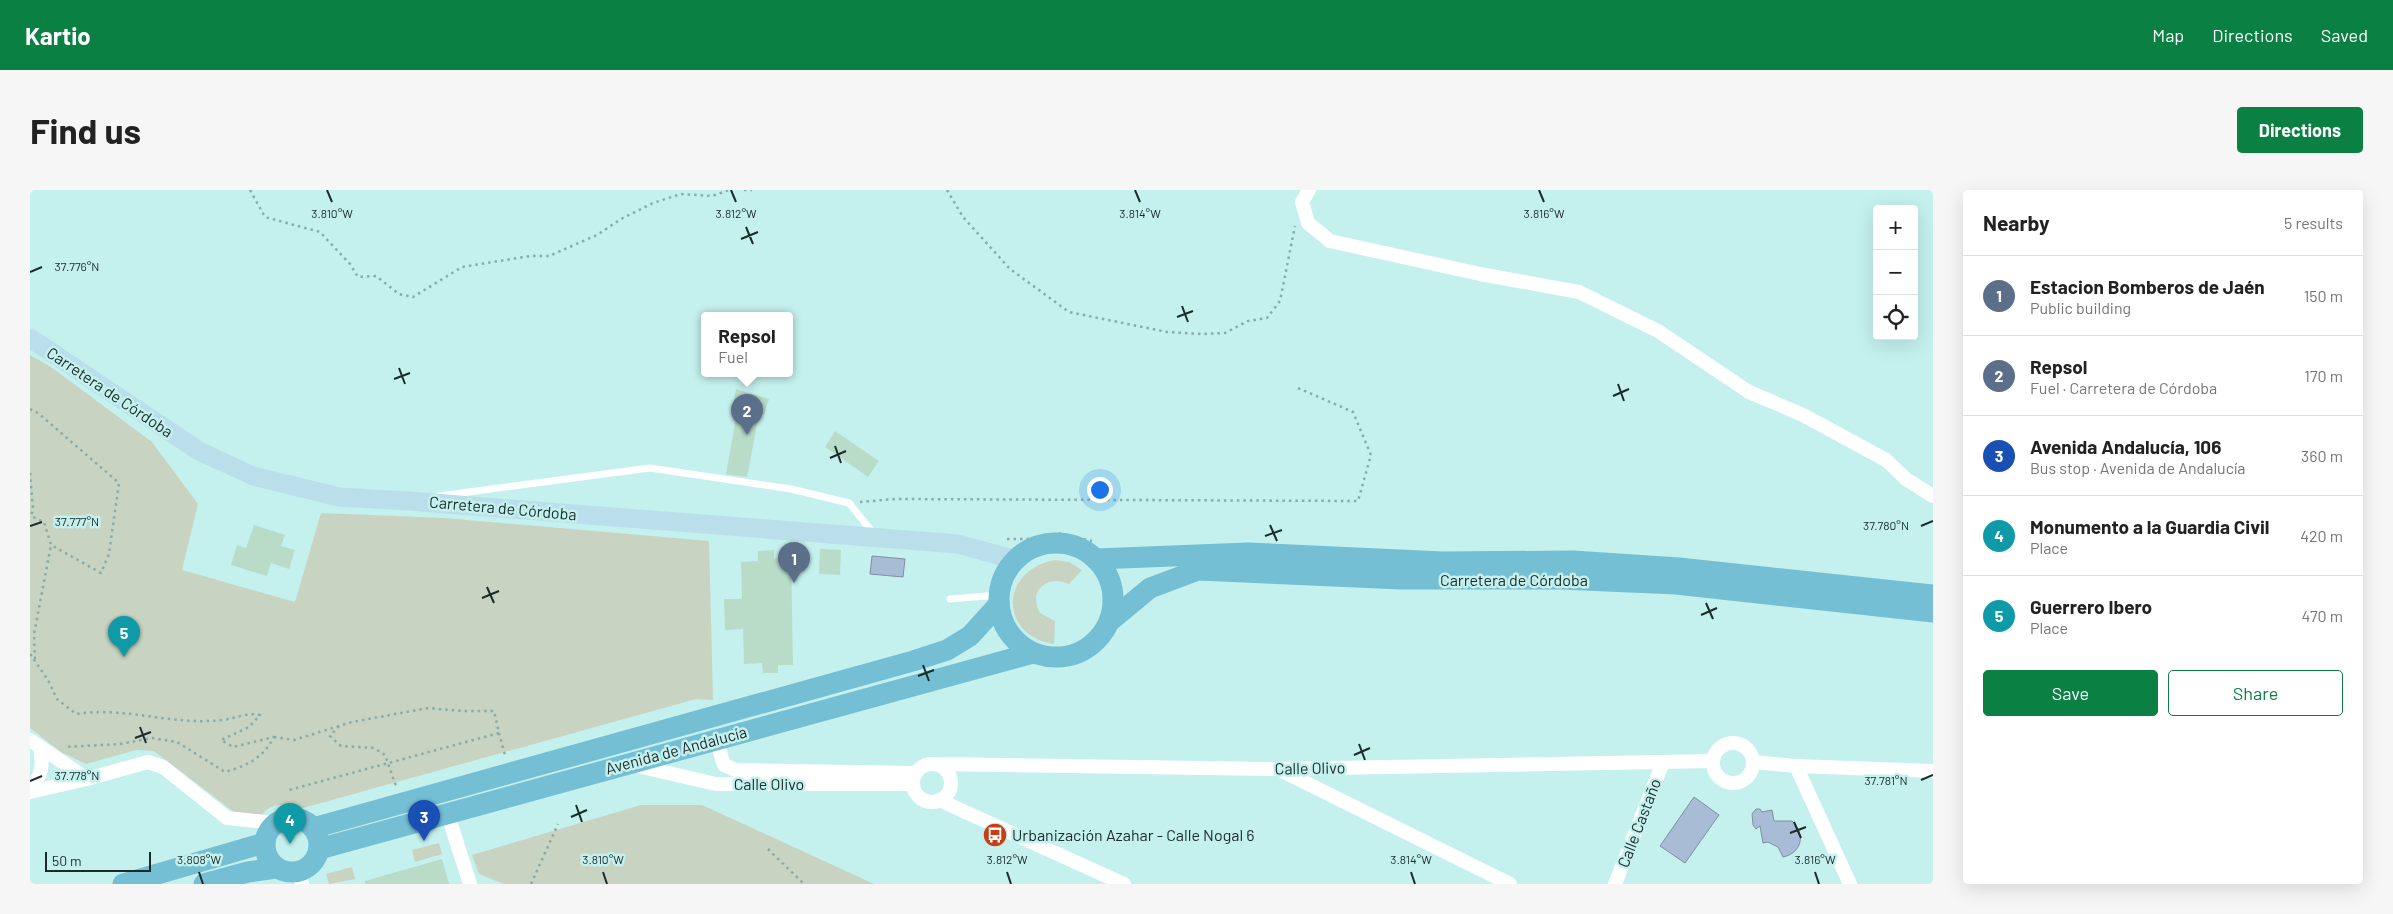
<!DOCTYPE html>
<meta charset="utf-8">
<style>
:root{--surface:#fff;--page:#f6f6f6;--text:#222;--muted:#767676;--line:#e0e0e0;--accent:#0b8043}
body{margin:0;font-family:Barlow,sans-serif;background:var(--page);color:var(--text)}
.controls{position:absolute;right:15px;top:15px;display:grid;overflow:hidden;border-radius:5px;box-shadow:0 5px 20px #0002}
.controls button{width:45px;height:45px;display:grid;place-items:center;padding:0;border:0;border-bottom:1px solid var(--line);background:var(--surface);color:var(--text);font:25px sans-serif}
.scale{position:absolute;left:15px;bottom:12px;width:106px;box-sizing:border-box;padding-left:5px;border:2px solid #1a2b2a;border-top:0;font-size:14px;line-height:18px;white-space:nowrap;color:#1a2b2a;-webkit-text-stroke:4px #c4f0ee;paint-order:stroke}
.you{position:absolute;left:1069px;top:299px;width:18px;height:18px;margin:-12px;border:4px solid #fff;border-radius:50%;background:#1a73e8;box-shadow:0 0 0 8px #1a73e833}
.badge{display:grid;place-items:center;width:32px;height:32px;border-radius:50%;background:var(--accent);color:#fff;font-size:16px;font-weight:700}
.pin{position:absolute;translate:-50% -41px;filter:drop-shadow(0 1px 2px #0008)}
.pin::after{content:'';position:absolute;top:26px;width:18px;height:15px;background:inherit;clip-path:polygon(0 0,100% 0,50% 100%)}
.popup{position:absolute;left:671px;top:122px;width:92px;height:65px;box-sizing:border-box;display:grid;place-content:center;border-radius:5px;background:var(--surface);filter:drop-shadow(0 1px 4px #0005);font-size:16px;white-space:nowrap;color:var(--muted)}
.popup b{font-size:19px;color:var(--text)}
.popup::after{content:'';position:absolute;left:50%;top:100%;margin-left:-10px;border:10px solid transparent;border-top-color:var(--surface)}
.list{margin:0;padding:0;list-style:none}
h2{display:flex;justify-content:space-between;align-items:center;height:65px;margin:0;padding:0 20px;font-size:21px}
h2 small{font-size:16px;font-weight:400;color:var(--muted)}
.list li{display:grid;grid-template-columns:32px 1fr auto;gap:15px;align-items:center;box-sizing:border-box;height:80px;padding:0 20px;border-top:1px solid var(--line)}
.list b{display:block;font-size:19px;white-space:nowrap}
.list p{margin:0;font-size:16px;white-space:nowrap;color:var(--muted)}
.list em{font-size:16px;font-style:normal;color:var(--muted)}
.actions{display:flex;gap:10px;padding:15px 20px}
.actions a{flex:1;padding:11px 0;border:1px solid var(--accent);border-radius:5px;text-align:center;font-size:18px;color:var(--accent)}
.actions .main{background:var(--accent);color:#fff}
.icon{flex:none;width:28px;height:28px;fill:none;stroke:currentColor;stroke-width:2;stroke-linecap:round;stroke-linejoin:round}
.map{position:relative;flex:none;width:1903px;height:694px;overflow:hidden;border-radius:5px}
header{display:flex;align-items:center;gap:30px;box-sizing:border-box;height:70px;padding:0 25px;background:var(--accent);color:#fff}
header strong{font-size:24px}
nav{display:flex;gap:28px;margin-inline-start:auto;font-size:18px}
.intro{display:flex;align-items:center;justify-content:space-between;box-sizing:border-box;height:120px;padding:0 30px}
h1{margin:0;font-size:35px}
.button{padding:12px 22px;border-radius:5px;background:var(--accent);color:#fff;font-size:18px;font-weight:700}
main{display:flex;gap:30px;padding:0 30px}
aside{flex:1;background:var(--surface);border-radius:5px;box-shadow:0 5px 20px #0002}
.map>svg:first-child{display:block}
</style>
<header>
<strong>Kartio</strong>
<nav><a>Map</a><a>Directions</a><a>Saved</a></nav>
</header>
<div class="intro"><h1>Find us</h1><a class="button">Directions</a></div>
<main>
<div class="map">
<svg width="1903" height="694" viewBox="0 0 1903 694">
<rect width="100%" height="100%" fill="#c4f0ee"/>
<g fill="#c9d3c1">
<path d="M0,165L21,177L122,252L168,314L152,380L265,412L291,323L413,328L679,351L683,510L666,509L273,618C259,613 238,611 230,628L208,625L124,561L106,560L56,574L31,562L0,538Z"/>
<path d="M1025,370L1039,372L1052,380L1039,394C1018,384 997,401 1010,423L1025,431L1024,454C969,446 969,380 1025,370Z"/>
<path d="M611,615H672L844,694H474L449,684L442,665Z"/>
<path d="M409,653L412,664L385,672L382,660Z"/>
<path d="M322,677L325,689L299,694L296,684Z"/>
</g>
<g fill="#a9bcd5" stroke="#7e90a2">
<path d="M842,366L875,369L873,387L840,384Z"/>
<path d="M1664,607L1689,625L1655,673L1630,656Z"/>
<path d="M1726,619H1730L1732,622L1742,620L1744,631H1762C1776,644 1772,663 1753,667L1748,657L1738,652L1733,653L1730,636L1726,639L1723,635L1722,624Z"/>
</g>
<g fill="#b8dcc8">
<path d="M706,199L739,209L734,224H729L717,287L696,284L708,217L703,215Z"/>
<path d="M805,241L849,271L838,287L795,257Z"/>
<path d="M224,335L255,345L251,356L265,360L259,379L241,373L237,386L201,375L207,355L216,358Z"/>
<path d="M790,359L811,360L810,385L789,384Z"/>
<path d="M744,360V368L761,367L763,475H748V483H733L732,473L714,474L713,439L695,440L694,409H712L711,372L728,371V361Z"/>
<path d="M412,669L419,694H335V691Z"/>
</g>
<g fill="none" stroke-linecap="round" stroke-linejoin="round">
<g stroke="#89acaa" stroke-width="2.5" stroke-dasharray="2.5 4" stroke-linecap="butt">
<path d="M220,0L235,27L290,42L320,74L328,87L346,86L369,104L383,107L432,77L500,66H519L567,45L591,29L623,13L651,4L682,6L699,0"/>
<path d="M714,0H722"/>
<path d="M917,0L933,27L980,79L1039,122L1137,142L1172,144L1195,143L1218,131L1237,128L1250,111L1265,36"/>
<path d="M0,219L8,223L89,293L79,364L71,383L21,355L14,332L1,326"/>
<path d="M0,283L3,319L1,326"/>
<path d="M830,312L865,309L1328,311L1341,265L1323,222L1268,198"/>
<path d="M977,349H997L1028,343L1062,351"/>
<path d="M0,464L18,490L27,509L46,524C94,516 143,536 192,530C206,529 215,522 230,525L219,537L191,550L203,557L244,547C232,569 218,575 195,582L147,552L122,548L90,554L35,557"/>
<path d="M5,469L4,444L21,355"/>
<path d="M309,536L300,546L311,556L344,558L355,565L366,596"/>
<path d="M469,543L475,565"/>
<path d="M244,547L264,550L322,532L398,518L433,521H464L469,543L259,600"/>
<path d="M738,659L774,694"/>
<path d="M501,694L528,634"/>
</g>
<g stroke="#fff" stroke-width="7">
<path d="M409,306L620,278L761,299L819,313L844,344"/>
<path d="M920,409L969,405"/>
</g>
<g stroke="#fff" stroke-width="14">
<path d="M1279,0L1272,12L1278,33L1300,51L1450,84L1549,102L1628,141L1719,202L1773,225L1856,270L1876,289L1903,306"/>
<path d="M686,549L694,575L706,580L886,583"/>
<path d="M0,550L57,589L118,572L133,577L197,628L245,633"/>
<circle cx="1703" cy="573" r="20"/>
<path d="M1723,572L1766,576L1903,581"/>
<path d="M907,574L1247,579L1683,571"/>
<circle cx="902" cy="593" r="19"/>
<path d="M603,575L686,594H883"/>
<path d="M1766,576L1820,694"/>
<path d="M1250,580L1480,694"/>
<path d="M0,597C13,587 13,573 10,558"/>
<path d="M0,602L57,589"/>
<path d="M909,610L1094,694"/>
<path d="M417,622L440,694"/>
<path d="M269,682L272,694"/>
<path d="M1585,694L1633,572"/>
</g>
<path stroke="#badfea" stroke-width="19" d="M0,148L169,261L223,286L309,307L379,311L928,354L986,370"/>
<g stroke="#75bfd4" stroke-width="21">
<circle cx="1026" cy="410" r="57"/>
<path d="M1066,369L1218,363L1413,372L1543,371L1649,378L1903,405"/>
<path d="M1079,432L1120,398L1168,380L1371,389H1531L1646,394L1903,422"/>
<circle cx="262" cy="655" r="27"/>
<path d="M283,638L883,471L917,460L940,446L969,414"/>
<path d="M289,659L1003,463"/>
<path d="M93,694L234,653"/>
<path d="M174,694L218,682L246,678"/>
</g>
</g>
<path fill="none" stroke="#1a2b2a" stroke-width="2" d="M297,0L302,12M701,0L706,12M1105,0L1110,12M1509,0L1514,12M716,37L723,54M711,49L728,42M0,82L12,77M1152,116L1158,132M1147,127L1163,121M369,178L375,194M364,189L380,183M1588,194L1594,211M1583,206L1599,199M805,256L811,273M800,268L816,261M1240,335L1247,351M0,336L12,332M1891,336L1903,331M1235,346L1252,340M457,397L464,413M452,408L469,401M1676,413L1683,429M1671,425L1687,418M893,475L899,491M888,486L904,480M110,537L116,553M105,548L121,542M1329,554L1335,570M1324,565L1340,558M1891,590L1903,585M0,591L12,586M546,615L552,632M541,627L557,620M1764,632L1771,648M1760,643L1776,637M169,682L173,694M573,682L577,694M977,682L981,694M1381,682L1385,694M1785,682L1789,694"/>
<defs>
<g id="bus-disc" transform="scale(1.25)"><circle r="9.5" fill="#c63e12" stroke="#c4f0ee"/><path d="M-5-6H5V4H4V6H2V4H-2V6H-4V4H-5ZM-3.5-4V0h7V-4ZM-3.5 1.2v1.5H-2V1.2ZM2 1.2v1.5H3.5V1.2Z" fill="#fff"/></g>
</defs>
<g fill-rule="evenodd">
<use href="#bus-disc" x="965" y="645"/>
</g>
<g text-anchor="middle" stroke-width="5" stroke-linejoin="round" paint-order="stroke">
<g font-size="16" fill="#1a2b2a" stroke="#c4f0ee">
<text transform="translate(80 202) rotate(34)" y="6">Carretera de Córdoba</text>
<text transform="translate(473 318) rotate(5)" y="6">Carretera de Córdoba</text>
<text x="1484" y="396">Carretera de Córdoba</text>
<text transform="translate(646 560) rotate(-15)" y="6">Avenida de Andalucía</text>
<text transform="translate(1280 578) rotate(-1)" y="6">Calle Olivo</text>
<text x="739" y="600">Calle Olivo</text>
<text transform="translate(1609 633) rotate(-69)" y="6">Calle Castaño</text>
</g>
<g font-size="16" fill="#1a2b2a" stroke="#c4f0ee" text-anchor="start">
<text x="982" y="651">Urbanización Azahar - Calle Nogal 6</text>
</g>
</g>
<g font-size="12" text-anchor="middle" fill="#1a2b2a" stroke="#c4f0ee" stroke-width="5" stroke-linejoin="round" paint-order="stroke">
<text x="302" y="28">3.810°W</text>
<text x="706" y="28">3.812°W</text>
<text x="1514" y="28">3.816°W</text>
<text x="1110" y="28">3.814°W</text>
<text x="47" y="81">37.776°N</text>
<text x="47" y="336">37.777°N</text>
<text x="1856" y="340">37.780°N</text>
<text x="47" y="590">37.778°N</text>
<text x="1856" y="595">37.781°N</text>
<text x="169" y="674">3.808°W</text>
<text x="573" y="674">3.810°W</text>
<text x="977" y="674">3.812°W</text>
<text x="1381" y="674">3.814°W</text>
<text x="1785" y="674">3.816°W</text>
</g>
</svg>
<div class="controls">
<button>+</button>
<button>−</button>
<button><svg class="icon" aria-label="locate" viewBox="0 0 24 24"><circle cx="12" cy="12" r="6"/><path d="M12 2v4M12 18v4M2 12h4M18 12h4"/></svg></button>
</div>
<div class="scale">50 m</div>
<div class="you"></div>
<div class="pin badge" style="left:764px;top:393px;background:#5c6f8a">1</div>
<div class="pin badge" style="left:717px;top:245px;background:#5c6f8a">2</div>
<div class="popup"><b>Repsol</b>Fuel</div>
<div class="pin badge" style="left:394px;top:651px;background:#1a4fb4">3</div>
<div class="pin badge" style="left:260px;top:654px;background:#0f9aa8">4</div>
<div class="pin badge" style="left:94px;top:467px;background:#0f9aa8">5</div>
</div>
<aside>
<h2>Nearby<small>5 results</small></h2>
<ul class="list">
<li><span class="badge" style="background:#5c6f8a">1</span><div><b>Estacion Bomberos de Jaén</b><p>Public building</p></div><em>150 m</em></li>
<li><span class="badge" style="background:#5c6f8a">2</span><div><b>Repsol</b><p>Fuel · Carretera de Córdoba</p></div><em>170 m</em></li>
<li><span class="badge" style="background:#1a4fb4">3</span><div><b>Avenida Andalucía, 106</b><p>Bus stop · Avenida de Andalucía</p></div><em>360 m</em></li>
<li><span class="badge" style="background:#0f9aa8">4</span><div><b>Monumento a la Guardia Civil</b><p>Place</p></div><em>420 m</em></li>
<li><span class="badge" style="background:#0f9aa8">5</span><div><b>Guerrero Ibero</b><p>Place</p></div><em>470 m</em></li>
</ul>
<div class="actions"><a class="main">Save</a><a>Share</a></div>
</aside>
</main>
